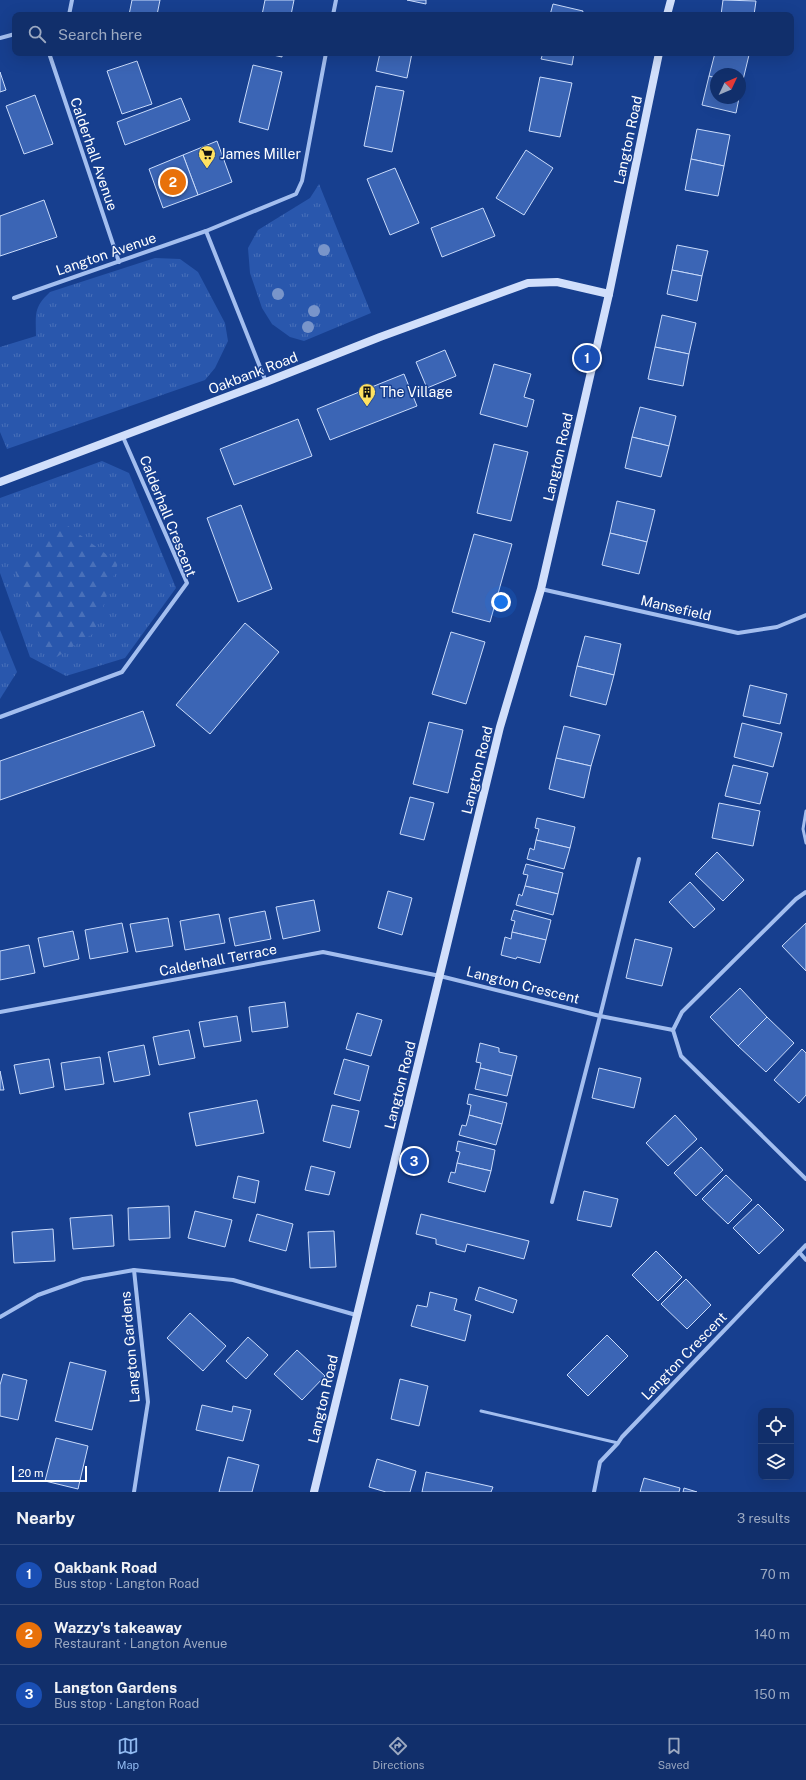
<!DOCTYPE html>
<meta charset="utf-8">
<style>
:root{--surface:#112f6b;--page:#1e3b73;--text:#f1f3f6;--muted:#9ca9c1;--line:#304a7e;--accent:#90b9f0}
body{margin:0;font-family:"Public Sans",sans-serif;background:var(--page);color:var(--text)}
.controls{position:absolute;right:12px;bottom:12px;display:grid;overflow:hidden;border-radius:8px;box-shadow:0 4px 16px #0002}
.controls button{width:36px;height:36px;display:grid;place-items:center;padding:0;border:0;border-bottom:1px solid var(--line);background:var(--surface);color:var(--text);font:20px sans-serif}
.compass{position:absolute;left:710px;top:68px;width:36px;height:36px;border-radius:50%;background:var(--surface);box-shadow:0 4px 16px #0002;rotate:46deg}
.scale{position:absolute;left:12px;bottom:10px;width:75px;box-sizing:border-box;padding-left:4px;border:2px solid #fff;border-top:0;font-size:11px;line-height:14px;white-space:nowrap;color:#fff;-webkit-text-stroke:3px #173f8f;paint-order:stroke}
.you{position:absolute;left:501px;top:602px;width:14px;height:14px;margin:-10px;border:3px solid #fff;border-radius:50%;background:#1a73e8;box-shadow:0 0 0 6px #1a73e833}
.badge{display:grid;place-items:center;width:26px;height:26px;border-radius:50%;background:var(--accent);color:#fff;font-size:13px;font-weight:700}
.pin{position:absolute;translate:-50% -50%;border:2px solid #fff;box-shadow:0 1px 4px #0006}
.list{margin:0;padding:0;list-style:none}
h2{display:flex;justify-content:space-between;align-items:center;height:52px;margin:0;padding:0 16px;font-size:17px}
h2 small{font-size:13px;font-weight:400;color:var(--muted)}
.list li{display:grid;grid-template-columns:26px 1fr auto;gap:12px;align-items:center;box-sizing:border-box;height:60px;padding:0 16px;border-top:1px solid var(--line)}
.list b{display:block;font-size:15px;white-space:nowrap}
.list p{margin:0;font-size:13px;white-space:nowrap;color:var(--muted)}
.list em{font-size:13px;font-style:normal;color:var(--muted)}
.icon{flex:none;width:22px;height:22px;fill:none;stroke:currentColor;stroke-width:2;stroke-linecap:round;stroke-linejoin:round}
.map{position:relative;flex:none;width:806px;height:1492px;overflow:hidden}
.search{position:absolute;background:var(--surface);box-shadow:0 4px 16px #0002;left:12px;right:12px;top:12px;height:44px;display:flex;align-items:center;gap:10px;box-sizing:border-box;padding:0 14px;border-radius:8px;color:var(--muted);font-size:15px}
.sheet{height:232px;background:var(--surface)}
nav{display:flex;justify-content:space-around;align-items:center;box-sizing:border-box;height:56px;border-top:1px solid var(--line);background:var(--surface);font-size:11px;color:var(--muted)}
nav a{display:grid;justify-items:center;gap:2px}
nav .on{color:var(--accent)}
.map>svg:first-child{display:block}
</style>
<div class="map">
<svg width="806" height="1492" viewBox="0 0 806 1492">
<defs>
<pattern id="grass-tufts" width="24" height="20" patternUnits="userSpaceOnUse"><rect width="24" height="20" fill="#2957ad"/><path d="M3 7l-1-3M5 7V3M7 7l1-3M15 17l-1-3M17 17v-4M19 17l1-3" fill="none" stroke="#4970b9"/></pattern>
<pattern id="forest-firs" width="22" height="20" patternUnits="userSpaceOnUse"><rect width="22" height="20" fill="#2957ad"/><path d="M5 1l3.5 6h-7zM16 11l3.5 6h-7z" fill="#4970b9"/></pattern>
</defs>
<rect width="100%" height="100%" fill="#173f8f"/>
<g fill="url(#grass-tufts)">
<path d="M319,184L371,313L304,341L290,337L272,324L262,308L250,273L248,248L258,230L310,198Z"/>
<path d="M155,258L180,259L198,272L225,323L228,341L215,368L205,380L7,449L0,432V347L36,336C36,314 33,308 50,292Z"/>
<path d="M102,461L129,473L176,588L125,658L66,676L30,657L0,573V498Z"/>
<path d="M0,630L17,672L0,699Z"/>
</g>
<path fill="url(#forest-firs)" d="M64,523L118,563L94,633L49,662L12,563Z"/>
<g fill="#3b65b5" stroke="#c9dbfb">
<path d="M132,0H160L157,15H129Z"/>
<path d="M265,0H294L291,15H262Z"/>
<path d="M407,0H426V4Z"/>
<path d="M723,0L756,1L754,15H721Z"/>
<path d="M553,4L583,11L582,15H550Z"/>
<path d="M264,53H282V57Z"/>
<path d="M380,53H412L407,78L376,71Z"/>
<path d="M543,53H574L572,65L541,59Z"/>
<path d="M715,53H742L749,55L742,84H740V74H716V78L709,76Z"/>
<path d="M137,61L152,104L122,114L107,71Z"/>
<path d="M253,65L282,72L268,130L239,122Z"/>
<path d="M0,72L6,90L0,92Z"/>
<path d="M709,76L716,78V98H739L736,113L702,105Z"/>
<path d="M540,77L572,83L560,137L529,131Z"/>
<path d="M376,86L404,91L392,152L364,146Z"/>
<path d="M35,95L53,144L24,154L6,106Z"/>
<path d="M181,98L190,120L125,145L117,122Z"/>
<path d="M697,129L730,135L724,166L691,159Z"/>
<path d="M217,141L232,182L198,195L183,155Z"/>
<path d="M526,150L553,168L524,215L496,198Z"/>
<path d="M183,155L198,195L163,208L149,169Z"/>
<path d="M691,159L724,166L718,196L685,190Z"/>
<path d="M395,168L419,223L390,235L367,179Z"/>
<path d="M44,200L57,237L0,256V216Z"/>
<path d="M483,208L495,236L442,257L431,228Z"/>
<path d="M677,245L708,251L702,276L672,270Z"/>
<path d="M672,270L702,276L697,301L667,294Z"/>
<path d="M662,315L696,323L689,354L655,347Z"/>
<path d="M655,347L689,354L683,386L648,379Z"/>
<path d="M445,350L456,376L427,388L416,362Z"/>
<path d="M494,364L531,374L524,397L534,400L527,427L480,414Z"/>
<path d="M404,374L417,406L330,440L317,409Z"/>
<path d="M640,407L676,416L669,446L632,437Z"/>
<path d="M298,419L312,456L234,485L220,449Z"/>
<path d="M632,437L669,446L661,477L625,468Z"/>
<path d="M494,444L528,452L511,521L477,513Z"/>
<path d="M617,501L655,510L647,542L610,533Z"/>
<path d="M241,505L272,589L238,602L207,518Z"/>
<path d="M610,533L647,542L639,574L602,565Z"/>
<path d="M474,534L512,544L490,622L452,612Z"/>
<path d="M245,623L279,652L210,734L176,705Z"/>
<path d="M451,632L485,642L466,704L432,694Z"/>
<path d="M585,636L621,644L614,675L577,666Z"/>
<path d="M577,666L614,675L606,705L570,696Z"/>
<path d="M750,685L787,694L780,724L743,716Z"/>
<path d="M143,711L155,746L0,800V761Z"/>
<path d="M429,722L463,730L448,793L413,784Z"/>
<path d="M742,723L782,733L773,767L734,757Z"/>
<path d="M564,726L600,735L591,766L556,758Z"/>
<path d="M556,758L591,766L584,798L549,789Z"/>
<path d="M733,765L768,773L760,804L725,796Z"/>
<path d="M410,797L434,803L424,840L400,834Z"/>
<path d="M719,803L760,811L753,846L712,838Z"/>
<path d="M537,818L575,827L570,848L536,840L539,829L535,828Z"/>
<path d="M536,840L570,848L564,869L527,859L530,848L534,850Z"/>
<path d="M717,852L744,880L723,901L695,874Z"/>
<path d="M526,864L563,873L558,894L525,886L528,875L523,874Z"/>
<path d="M690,882L715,909L694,928L669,902Z"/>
<path d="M525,886L558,894L553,915L516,905L519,894L522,896Z"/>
<path d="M388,891L412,898L402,935L378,928Z"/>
<path d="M314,900L320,931L283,939L276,907Z"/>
<path d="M514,910L551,920L546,940L512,932L515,921L511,920Z"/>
<path d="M265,911L271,939L235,946L229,918Z"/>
<path d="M219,914L225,943L185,950L180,921Z"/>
<path d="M168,918L173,946L136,952L130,924Z"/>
<path d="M122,923L128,952L90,959L85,930Z"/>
<path d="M806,923V971L782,946Z"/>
<path d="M73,931L79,959L44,967L38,938Z"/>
<path d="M512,932L546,940L540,963L517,957L516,959L501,955L505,937L511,939Z"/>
<path d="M635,939L672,948L662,986L626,978Z"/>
<path d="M29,945L35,973L0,980V951Z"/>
<path d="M740,988L767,1017L738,1046L710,1017Z"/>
<path d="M285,1002L288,1027L252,1032L249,1007Z"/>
<path d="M357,1013L382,1020L371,1056L346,1049Z"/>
<path d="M237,1016L241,1041L204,1047L199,1022Z"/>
<path d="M767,1017L794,1043L766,1072L738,1046Z"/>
<path d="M189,1030L195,1058L159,1065L153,1037Z"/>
<path d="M480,1043L499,1048V1052L517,1056L512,1076L480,1068L481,1063L476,1062Z"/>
<path d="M144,1045L150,1075L114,1082L108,1052Z"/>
<path d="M802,1049L806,1053V1095L799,1103L774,1080Z"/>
<path d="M100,1057L104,1084L65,1090L61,1063Z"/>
<path d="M49,1059L54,1087L20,1094L14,1065Z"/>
<path d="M344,1059L369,1066L360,1101L334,1094Z"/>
<path d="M480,1068L512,1076L507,1096L475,1089Z"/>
<path d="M599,1068L641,1078L634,1108L592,1098Z"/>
<path d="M0,1071L4,1090H0Z"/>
<path d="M469,1094L507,1103L502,1124L469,1115L471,1105L467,1104Z"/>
<path d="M257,1100L264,1133L196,1146L189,1113Z"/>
<path d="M332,1105L359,1111L350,1148L323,1141Z"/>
<path d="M469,1115L502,1124L496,1145L459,1135L462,1125L466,1126Z"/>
<path d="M675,1115L697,1139L668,1166L646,1143Z"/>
<path d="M458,1141L495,1150L491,1171L457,1163L460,1152L456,1151Z"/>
<path d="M701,1147L723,1170L696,1196L674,1173Z"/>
<path d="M457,1163L491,1171L485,1192L448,1182L451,1172L455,1173Z"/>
<path d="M311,1166L335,1172L329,1195L305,1190Z"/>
<path d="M726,1175L752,1200L728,1224L702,1199Z"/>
<path d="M238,1176L259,1181L255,1203L233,1198Z"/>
<path d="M584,1191L618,1199L611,1227L577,1220Z"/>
<path d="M758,1204L784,1230L759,1254L733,1228Z"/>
<path d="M169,1206L170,1238L129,1240L128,1208Z"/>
<path d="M195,1211L232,1220L225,1247L188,1238Z"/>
<path d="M257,1214L293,1224L286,1251L249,1241Z"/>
<path d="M421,1214L529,1241L524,1259L467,1244L465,1252L436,1244V1239L416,1234Z"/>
<path d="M112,1215L114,1246L73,1249L70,1218Z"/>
<path d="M53,1229L55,1261L14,1263L12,1232Z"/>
<path d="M334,1231L336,1267L310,1268L308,1232Z"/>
<path d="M656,1251L682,1277L658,1301L632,1275Z"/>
<path d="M686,1279L711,1305L687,1329L661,1304Z"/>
<path d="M479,1287L517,1300L513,1313L475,1300Z"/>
<path d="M430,1292L457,1299L454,1310L471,1315L465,1341L411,1326L417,1305L427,1307Z"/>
<path d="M190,1313L226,1346L203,1371L167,1338Z"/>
<path d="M607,1335L628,1356L588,1396L567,1375Z"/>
<path d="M248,1337L268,1355L246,1379L226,1361Z"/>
<path d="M297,1350L325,1376L302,1400L274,1374Z"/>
<path d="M70,1362L106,1371L92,1430L55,1421Z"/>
<path d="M3,1374L27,1380L18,1420L0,1416V1385Z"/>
<path d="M400,1379L428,1386L419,1426L391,1419Z"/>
<path d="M202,1405L232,1412L233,1406L251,1410L243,1441L196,1430Z"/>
<path d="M56,1438L88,1446L78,1489L45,1481Z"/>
<path d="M228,1457L259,1465L252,1492H219Z"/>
<path d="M377,1459L416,1471L410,1492H386L369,1487Z"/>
<path d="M426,1472L493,1487L491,1492H422Z"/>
<path d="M644,1478L680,1488L679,1492H640Z"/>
<path d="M684,1488L697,1492H683Z"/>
</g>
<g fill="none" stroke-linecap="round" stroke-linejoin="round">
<g stroke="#a3beef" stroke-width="3">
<path d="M806,811L803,829L806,843"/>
<path d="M481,1411L618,1443"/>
</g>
<g stroke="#a3beef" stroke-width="4">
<path d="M69,15L72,0"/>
<path d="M333,15L336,0"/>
<path d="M0,38L15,34"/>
<path d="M49,53L119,262"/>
<path d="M206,231L266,382"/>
<path d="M14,298L206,231L296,194L302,181L326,53"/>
<path d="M541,589L738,633L777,627L806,615"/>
<path d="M0,717L122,672L187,583L123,437"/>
<path d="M0,1012L323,952L440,976L600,1016L673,1030"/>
<path d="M673,1030L681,1056L806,1179"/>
<path d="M673,1030L682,1012L796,899L806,892"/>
<path d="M552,1202L600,1016L639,859"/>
<path d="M799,1252L806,1260"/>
<path d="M134,1270L148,1402L134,1492"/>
<path d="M0,1317L38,1295L83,1279L134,1270L233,1280L356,1315"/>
<path d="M594,1492L600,1462L618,1443L622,1437L806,1245"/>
</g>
<g stroke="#d1dffb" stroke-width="8">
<path d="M667,15L671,0"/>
<path d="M0,482L266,382L380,337L528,283L557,282L609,294"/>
<path d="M314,1492L500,727L541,589L609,294L659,53"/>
</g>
</g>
<g fill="#7995ca">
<circle cx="324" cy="250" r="6"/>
<circle cx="278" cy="294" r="6"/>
<circle cx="314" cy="311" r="6"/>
<circle cx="308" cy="327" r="6"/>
</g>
<defs>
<g id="supermarket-pin" transform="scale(0.9)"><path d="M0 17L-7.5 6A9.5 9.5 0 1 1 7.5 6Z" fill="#ffe161" stroke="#173f8f"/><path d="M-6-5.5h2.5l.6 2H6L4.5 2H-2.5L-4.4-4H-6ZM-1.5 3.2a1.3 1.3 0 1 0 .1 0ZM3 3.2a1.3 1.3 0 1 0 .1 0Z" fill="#111"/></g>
<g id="building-pin" transform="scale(0.9)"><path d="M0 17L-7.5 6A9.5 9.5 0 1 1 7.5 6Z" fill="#ffe161" stroke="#173f8f"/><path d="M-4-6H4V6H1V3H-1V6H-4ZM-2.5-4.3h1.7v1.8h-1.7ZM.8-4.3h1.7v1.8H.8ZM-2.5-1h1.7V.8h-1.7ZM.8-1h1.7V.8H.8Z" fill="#111"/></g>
</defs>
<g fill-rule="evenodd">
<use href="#supermarket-pin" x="207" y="154"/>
<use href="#building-pin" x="367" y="392"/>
</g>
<g text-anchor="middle" stroke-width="3" stroke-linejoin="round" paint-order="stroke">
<g font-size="14" fill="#fff" stroke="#173f8f">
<text transform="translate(628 140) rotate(-78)" y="5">Langton Road</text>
<text transform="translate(94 154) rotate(71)" y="5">Calderhall Avenue</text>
<text transform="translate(106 254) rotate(-19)" y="5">Langton Avenue</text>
<text transform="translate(253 373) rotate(-21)" y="5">Oakbank Road</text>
<text transform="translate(558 457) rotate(-77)" y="5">Langton Road</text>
<text transform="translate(168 516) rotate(68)" y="5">Calderhall Crescent</text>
<text transform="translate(676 608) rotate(13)" y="5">Mansefield</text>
<text transform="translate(477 770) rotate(-76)" y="5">Langton Road</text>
<text transform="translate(218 960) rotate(-11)" y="5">Calderhall Terrace</text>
<text transform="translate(523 985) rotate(14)" y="5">Langton Crescent</text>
<text transform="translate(400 1085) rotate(-76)" y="5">Langton Road</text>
<text transform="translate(130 1347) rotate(-95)" y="5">Langton Gardens</text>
<text transform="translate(684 1356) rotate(-46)" y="5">Langton Crescent</text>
<text transform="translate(323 1399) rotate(-77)" y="5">Langton Road</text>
</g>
<g font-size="14" fill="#fff" stroke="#173f8f" text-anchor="start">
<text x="220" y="159">James Miller</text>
<text x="380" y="397">The Village</text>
</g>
</g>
</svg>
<div class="controls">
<button><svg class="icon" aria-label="locate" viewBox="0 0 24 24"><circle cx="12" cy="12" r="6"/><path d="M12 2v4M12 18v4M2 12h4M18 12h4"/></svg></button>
<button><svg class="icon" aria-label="layers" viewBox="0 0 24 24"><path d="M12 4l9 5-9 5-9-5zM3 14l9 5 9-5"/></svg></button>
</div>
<svg class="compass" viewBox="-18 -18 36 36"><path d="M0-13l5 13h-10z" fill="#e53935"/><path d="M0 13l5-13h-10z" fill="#9ca9c1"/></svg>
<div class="scale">20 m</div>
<div class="you"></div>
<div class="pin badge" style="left:587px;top:358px;background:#1a4fb4">1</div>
<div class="pin badge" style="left:173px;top:182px;background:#e8710a">2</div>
<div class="pin badge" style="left:414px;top:1161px;background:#1a4fb4">3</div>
<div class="search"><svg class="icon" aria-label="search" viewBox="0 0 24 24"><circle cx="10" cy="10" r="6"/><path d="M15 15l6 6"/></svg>Search here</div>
</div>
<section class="sheet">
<h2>Nearby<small>3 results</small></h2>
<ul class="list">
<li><span class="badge" style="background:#1a4fb4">1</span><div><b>Oakbank Road</b><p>Bus stop · Langton Road</p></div><em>70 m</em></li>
<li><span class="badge" style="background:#e8710a">2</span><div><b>Wazzy's takeaway</b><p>Restaurant · Langton Avenue</p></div><em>140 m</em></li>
<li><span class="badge" style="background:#1a4fb4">3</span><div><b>Langton Gardens</b><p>Bus stop · Langton Road</p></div><em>150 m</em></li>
</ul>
</section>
<nav>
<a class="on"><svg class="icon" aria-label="map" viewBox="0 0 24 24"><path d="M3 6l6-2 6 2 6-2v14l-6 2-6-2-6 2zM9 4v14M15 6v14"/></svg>Map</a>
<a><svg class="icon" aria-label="directions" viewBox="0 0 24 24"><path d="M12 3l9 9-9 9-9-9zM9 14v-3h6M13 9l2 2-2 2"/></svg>Directions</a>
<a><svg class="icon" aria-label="saved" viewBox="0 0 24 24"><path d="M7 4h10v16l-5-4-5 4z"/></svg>Saved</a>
</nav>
